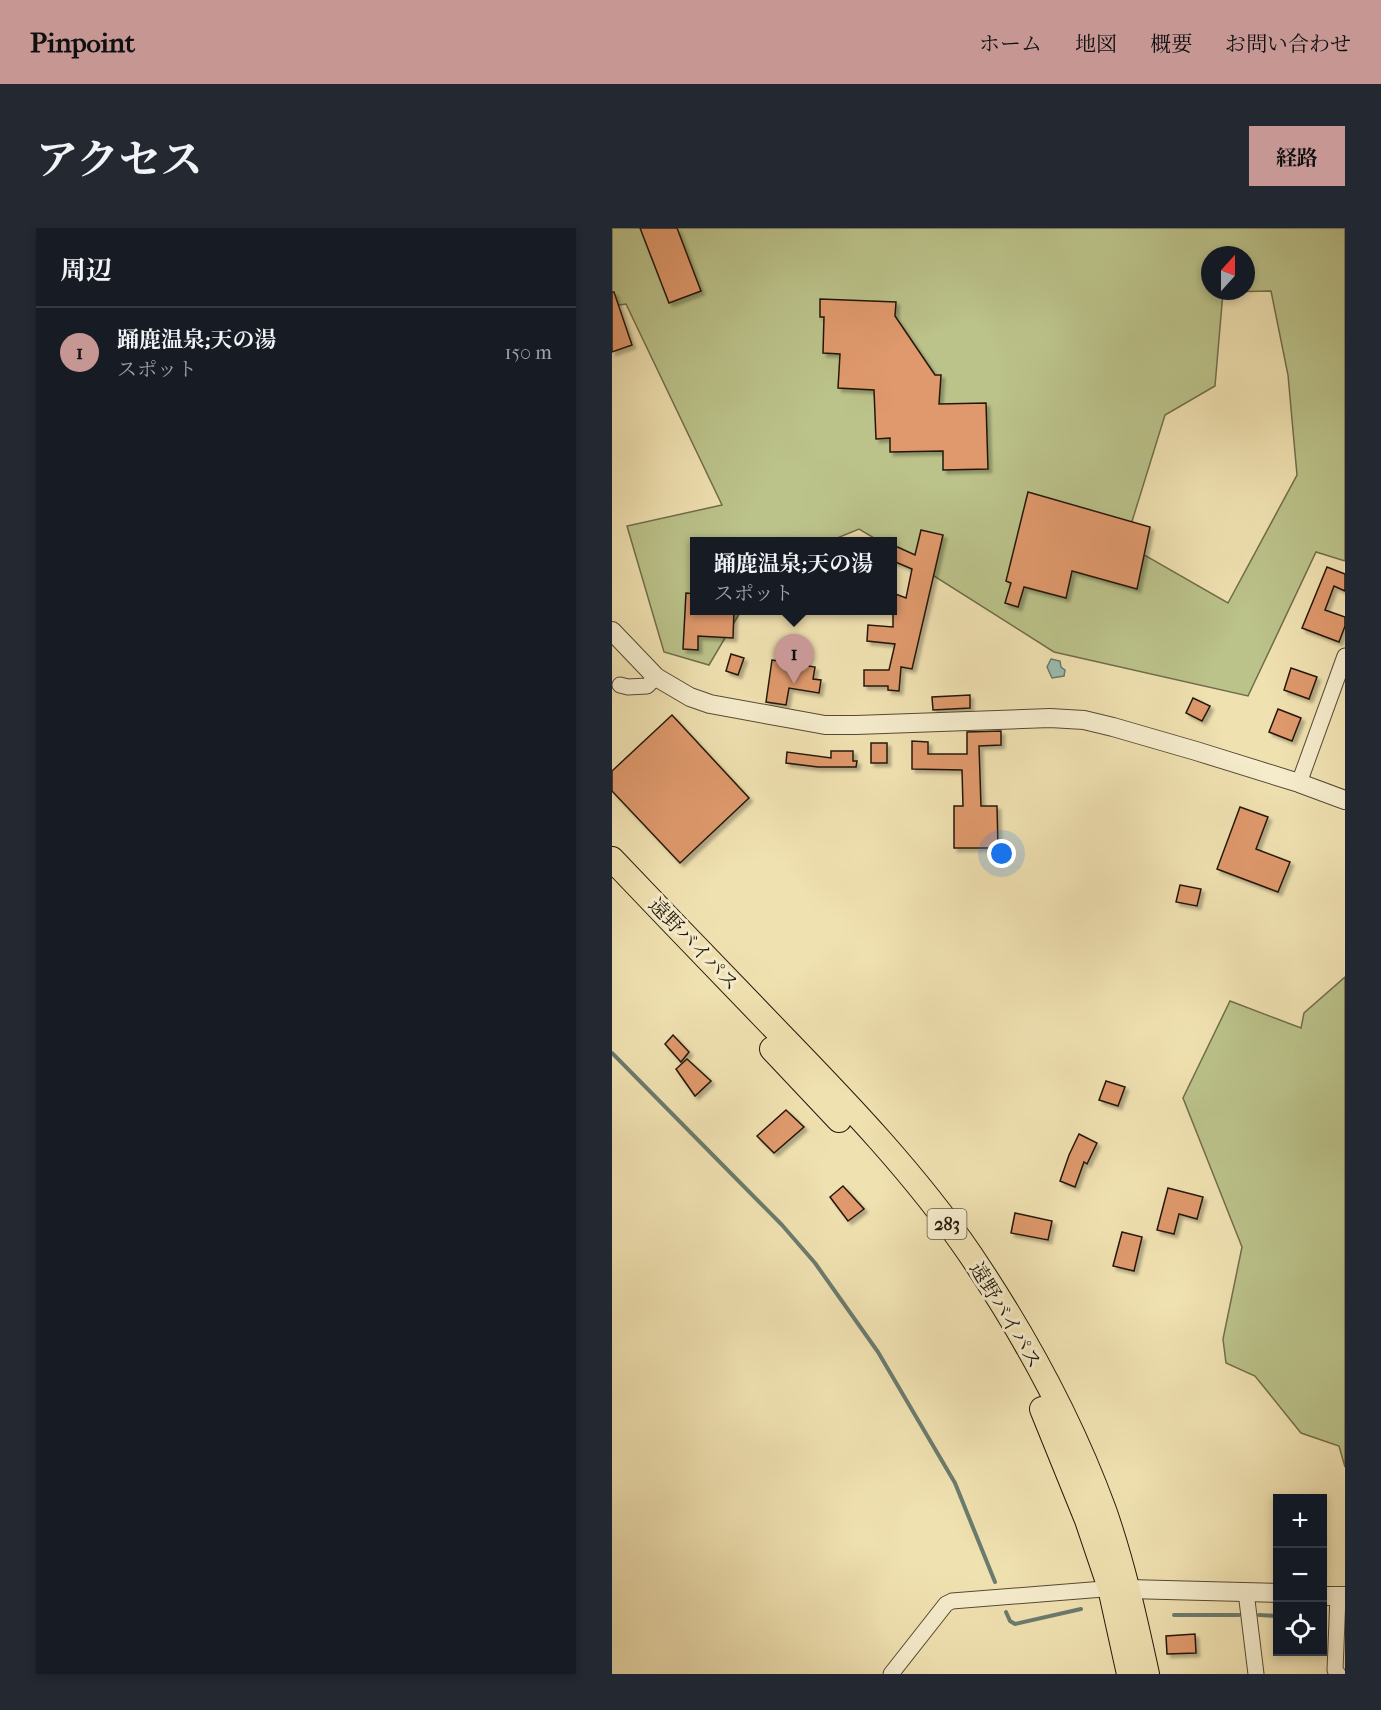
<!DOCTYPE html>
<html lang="ja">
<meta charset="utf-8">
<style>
:root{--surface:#171b24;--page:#242831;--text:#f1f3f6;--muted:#9ea1a6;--line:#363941;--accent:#c59692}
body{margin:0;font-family:"IM FELL French Canon","Noto Serif JP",serif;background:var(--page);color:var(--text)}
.controls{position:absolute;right:18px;bottom:18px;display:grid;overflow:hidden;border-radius:0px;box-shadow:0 3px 9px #0003}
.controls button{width:54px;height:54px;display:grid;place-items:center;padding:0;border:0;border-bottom:2px solid var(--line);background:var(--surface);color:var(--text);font:30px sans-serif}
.compass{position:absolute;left:589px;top:18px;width:54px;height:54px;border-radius:50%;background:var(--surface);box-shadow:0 3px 9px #0003;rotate:21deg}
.you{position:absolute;left:390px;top:626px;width:21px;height:21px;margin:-15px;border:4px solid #fff;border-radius:50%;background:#1a73e8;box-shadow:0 0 0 9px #1a73e833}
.badge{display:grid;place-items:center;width:39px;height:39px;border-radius:50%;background:var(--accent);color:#111;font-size:20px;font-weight:700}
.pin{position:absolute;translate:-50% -50px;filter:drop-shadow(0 2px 3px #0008)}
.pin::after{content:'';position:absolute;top:32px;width:21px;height:18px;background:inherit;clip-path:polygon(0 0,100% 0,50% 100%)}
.popup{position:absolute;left:78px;top:309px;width:207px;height:78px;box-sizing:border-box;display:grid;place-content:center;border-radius:0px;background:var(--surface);filter:drop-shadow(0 2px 4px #0005);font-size:20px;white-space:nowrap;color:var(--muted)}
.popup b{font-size:22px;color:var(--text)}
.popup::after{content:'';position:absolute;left:50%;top:100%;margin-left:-12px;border:12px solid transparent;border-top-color:var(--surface)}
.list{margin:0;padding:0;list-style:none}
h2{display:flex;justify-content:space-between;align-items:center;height:78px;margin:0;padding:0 24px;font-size:26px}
h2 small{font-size:20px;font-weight:400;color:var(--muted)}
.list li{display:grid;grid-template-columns:39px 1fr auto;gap:18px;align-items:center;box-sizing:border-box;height:90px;padding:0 24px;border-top:2px solid var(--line)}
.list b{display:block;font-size:22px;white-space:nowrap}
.list p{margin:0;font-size:20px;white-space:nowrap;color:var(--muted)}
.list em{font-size:20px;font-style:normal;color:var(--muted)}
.icon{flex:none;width:33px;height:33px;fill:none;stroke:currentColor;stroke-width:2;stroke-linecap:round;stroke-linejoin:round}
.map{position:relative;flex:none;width:733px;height:1446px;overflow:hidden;border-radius:0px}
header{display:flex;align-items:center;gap:36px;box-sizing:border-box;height:84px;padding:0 30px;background:var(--accent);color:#111}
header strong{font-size:28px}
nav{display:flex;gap:33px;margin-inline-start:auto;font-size:21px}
.intro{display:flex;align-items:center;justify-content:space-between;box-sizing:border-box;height:144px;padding:0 36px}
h1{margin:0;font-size:42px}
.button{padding:15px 27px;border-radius:0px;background:var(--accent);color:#111;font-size:21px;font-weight:700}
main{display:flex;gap:36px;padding:0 36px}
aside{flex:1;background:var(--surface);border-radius:0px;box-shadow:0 3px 9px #0003}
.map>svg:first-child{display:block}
</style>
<header>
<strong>Pinpoint</strong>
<nav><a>ホーム</a><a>地図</a><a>概要</a><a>お問い合わせ</a></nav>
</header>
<div class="intro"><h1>アクセス</h1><a class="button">経路</a></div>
<main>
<aside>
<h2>周辺<small></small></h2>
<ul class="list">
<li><span class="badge">1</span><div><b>踊鹿温泉;天の湯</b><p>スポット</p></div><em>150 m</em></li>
</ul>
</aside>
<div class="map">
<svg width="733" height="1446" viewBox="0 0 733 1446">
<defs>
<filter id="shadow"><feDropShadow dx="3.5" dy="3.5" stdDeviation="1.5" flood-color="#0004"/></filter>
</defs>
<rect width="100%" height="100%" fill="#f0e1b1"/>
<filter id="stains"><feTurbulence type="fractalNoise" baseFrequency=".00333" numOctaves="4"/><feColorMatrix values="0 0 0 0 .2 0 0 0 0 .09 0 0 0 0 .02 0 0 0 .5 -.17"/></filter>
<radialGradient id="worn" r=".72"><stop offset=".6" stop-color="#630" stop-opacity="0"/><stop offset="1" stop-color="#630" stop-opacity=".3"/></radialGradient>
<g fill="#bbc28a" stroke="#706d4a" stroke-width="1.5" fill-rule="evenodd">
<path d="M0,0H733V333L704,324L636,468L442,424L281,322V314L267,313L247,301L218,313L83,314V382L129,383L97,437L52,424L15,298L110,277L14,76L0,78ZM598,27H634V63H598ZM659,63L676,147L685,247L616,375L513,316L553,187L603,158L611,64Z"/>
<path d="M733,749V1239L727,1218L689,1205L643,1148L614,1135L611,1111L630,1019L571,870L618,773L689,800L692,785Z"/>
</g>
<path fill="#9abdb0" stroke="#6b7b6e" stroke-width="1.5" d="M439,431L448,433L449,439L453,442L452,448L440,450L435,439Z"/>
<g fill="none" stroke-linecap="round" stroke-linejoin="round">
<g stroke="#6b7b6e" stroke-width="4">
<path d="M0,825L170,997L203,1035L266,1124L343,1255L383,1354"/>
<path d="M394,1384L398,1393L403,1396L469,1381"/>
<path d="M562,1387H627"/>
<path d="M647,1387L666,1388"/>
</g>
</g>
<g fill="#df996c" stroke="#24180a" stroke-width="1.5" filter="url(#shadow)">
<path d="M28,0H65L89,63L57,75Z"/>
<path d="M0,64H2L20,117L0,124Z"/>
<path d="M208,71L284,74L283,88L323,147H329L327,176L374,175L376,241L331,242V223L278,224V210L264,211L262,162L226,160L228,126L211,125L212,89H208Z"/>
<path d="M416,264L538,299L525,361L460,343L454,370L412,359L406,379L393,375L399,355L394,353Z"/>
<path d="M309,302L331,307L300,441L289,439L287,463L276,462V458H252V442H277L283,416L255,413L256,397L281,399V365L294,370L300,341L281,333V317L303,327Z"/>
<path d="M715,339L733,346V363L722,358L713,382L733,389V398L727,414L690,400Z"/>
<path d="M74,365L83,366V382H122L121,410L86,408V422L71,421Z"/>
<path d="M119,426L132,430L126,447L114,443Z"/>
<path d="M160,432L203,439L201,451L209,452L207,465L177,460L174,477L154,474Z"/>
<path d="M679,440L705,449L697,471L672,462Z"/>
<path d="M358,467V480L321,482L320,469Z"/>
<path d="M581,470L598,478L590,493L574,485Z"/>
<path d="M666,481L689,490L680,513L657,504Z"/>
<path d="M60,487L137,570L68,635L0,563V543Z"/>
<path d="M389,503V517L367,518L369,578H385L386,620H342V578H351L350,542L300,541V513L316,514V526H355V504Z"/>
<rect x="259" y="515" width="16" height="20"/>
<path d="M219,523H241V533H245L244,539H206L174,535L175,524L219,530Z"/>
<path d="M628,579L656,589L644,621L678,634L666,664L605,641Z"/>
<path d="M568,657L589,661L585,678L564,674Z"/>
<path d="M61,807L77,824L69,834L53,816Z"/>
<path d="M75,831L99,853L83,868L64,841Z"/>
<path d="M494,853L513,859L506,878L487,872Z"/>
<path d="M174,882L192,899L162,925L145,908Z"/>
<path d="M467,906L485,915L475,936L472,934L463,959L448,953L457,927Z"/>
<path d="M231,958L252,981L236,993L218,969Z"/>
<path d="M556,960L591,969L585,991L567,986L562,1006L545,1002Z"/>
<path d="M403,985L440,993L436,1012L399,1005Z"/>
<path d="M510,1004L530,1009L522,1043L501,1038Z"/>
<path d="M583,1406L584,1425L555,1426L554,1408Z"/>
</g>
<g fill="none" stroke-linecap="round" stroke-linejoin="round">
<g stroke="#574a34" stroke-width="17">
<g id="minor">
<path d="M8,457L16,459L35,458L44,449"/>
<path d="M687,555L733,428"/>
<path d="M634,1364L644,1446"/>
<path d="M726,1368L723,1442L726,1446"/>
<path d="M279,1446L334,1376L340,1373L504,1360"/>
</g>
</g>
<g stroke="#574a34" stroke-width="20">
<g id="tertiary">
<path d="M0,403L44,449L78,469L98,476L180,491L213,497H244L438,490L472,492L501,499L584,523L687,555L733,572"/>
<path d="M516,1361L666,1365"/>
<path d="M710,1368H733"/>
</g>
</g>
<g stroke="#24180a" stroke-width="26">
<g id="trunk">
<path d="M0,631C56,690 113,749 169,807C236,876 304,947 358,1026C412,1106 459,1192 492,1282C511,1336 523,1391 535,1446"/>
<path d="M160,821L227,892"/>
<path d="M430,1181L475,1292L498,1360L517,1446"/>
</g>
</g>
<use href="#minor" stroke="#f5eccc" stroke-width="15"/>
<use href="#tertiary" stroke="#f5eccc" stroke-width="18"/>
<use href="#trunk" stroke="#f0e1b1" stroke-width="24"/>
</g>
<g text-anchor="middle" stroke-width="6" stroke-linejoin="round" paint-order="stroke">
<rect fill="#f5eccc" stroke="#635844" stroke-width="1.5" x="315.5" y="981" width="39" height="30" rx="4.5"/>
<g font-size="18" font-weight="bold" fill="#24180a">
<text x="335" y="1002">283</text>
</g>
<g font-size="20" fill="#24180a" stroke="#f5eccc">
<text transform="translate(82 716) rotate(46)" y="7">遠野バイパス</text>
<text transform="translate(394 1087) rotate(59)" y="7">遠野バイパス</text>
</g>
</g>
<rect width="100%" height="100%" filter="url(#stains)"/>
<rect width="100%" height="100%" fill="url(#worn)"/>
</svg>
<div class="controls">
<button>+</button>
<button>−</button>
<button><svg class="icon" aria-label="locate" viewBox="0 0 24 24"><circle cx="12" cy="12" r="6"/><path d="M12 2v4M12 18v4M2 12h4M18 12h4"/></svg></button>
</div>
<svg class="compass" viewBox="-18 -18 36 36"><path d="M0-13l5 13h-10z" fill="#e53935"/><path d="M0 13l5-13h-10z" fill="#9ea1a6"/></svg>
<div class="you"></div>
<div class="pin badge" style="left:182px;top:456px">1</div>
<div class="popup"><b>踊鹿温泉;天の湯</b>スポット</div>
</div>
</main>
